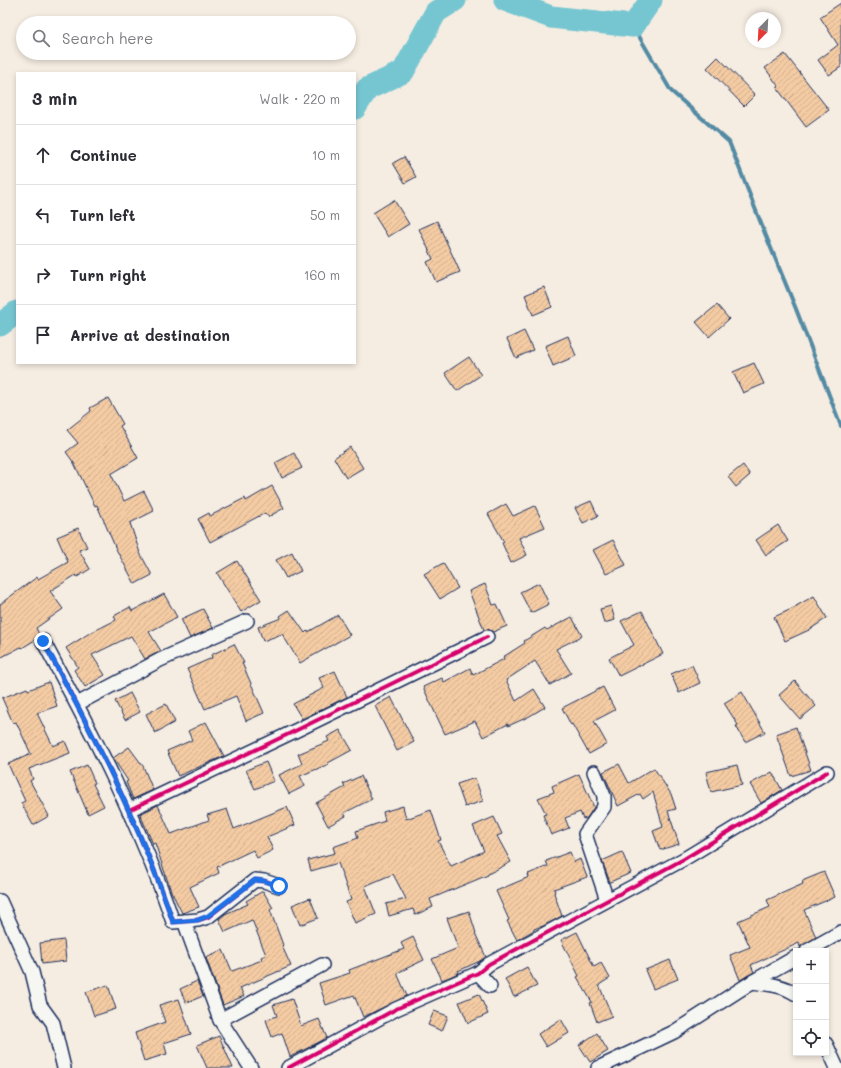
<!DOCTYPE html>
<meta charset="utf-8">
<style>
:root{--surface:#fff;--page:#f7f7f7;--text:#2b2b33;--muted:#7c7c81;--line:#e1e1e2}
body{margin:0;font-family:Mali,sans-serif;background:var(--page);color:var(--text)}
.controls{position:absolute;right:12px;bottom:12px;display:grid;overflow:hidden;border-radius:0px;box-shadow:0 2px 6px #0003}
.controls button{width:36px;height:36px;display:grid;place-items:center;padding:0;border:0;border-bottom:1px solid var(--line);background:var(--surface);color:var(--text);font:20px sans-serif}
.compass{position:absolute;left:745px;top:12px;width:36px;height:36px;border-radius:50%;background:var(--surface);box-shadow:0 2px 6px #0003;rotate:204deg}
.stop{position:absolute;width:12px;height:12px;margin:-9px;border:3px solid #1a73e8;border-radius:50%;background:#fff}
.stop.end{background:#1a73e8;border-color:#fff;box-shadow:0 1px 4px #0008}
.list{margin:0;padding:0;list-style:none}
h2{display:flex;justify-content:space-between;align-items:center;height:52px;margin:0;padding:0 16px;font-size:17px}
h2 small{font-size:13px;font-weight:400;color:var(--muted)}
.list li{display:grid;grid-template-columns:26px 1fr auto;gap:12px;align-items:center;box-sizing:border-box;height:60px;padding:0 16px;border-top:1px solid var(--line)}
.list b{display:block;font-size:15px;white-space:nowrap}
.list em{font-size:13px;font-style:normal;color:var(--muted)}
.icon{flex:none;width:22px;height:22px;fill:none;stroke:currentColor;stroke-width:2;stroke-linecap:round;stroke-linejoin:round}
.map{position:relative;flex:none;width:841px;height:1068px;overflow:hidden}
.search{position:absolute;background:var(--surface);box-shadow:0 2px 6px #0003;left:16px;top:16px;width:340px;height:44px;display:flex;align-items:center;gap:10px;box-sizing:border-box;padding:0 14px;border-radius:22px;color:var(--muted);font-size:15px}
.panel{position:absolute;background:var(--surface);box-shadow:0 2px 6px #0003;left:16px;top:72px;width:340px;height:292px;border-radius:0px}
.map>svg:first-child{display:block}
</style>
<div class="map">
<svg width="841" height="1068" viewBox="0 0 841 1068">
<defs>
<pattern id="building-hatch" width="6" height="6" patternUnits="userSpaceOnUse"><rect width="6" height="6" fill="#f4cba3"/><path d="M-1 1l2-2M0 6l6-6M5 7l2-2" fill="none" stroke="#d1af8f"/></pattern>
</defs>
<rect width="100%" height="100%" fill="#f6ede2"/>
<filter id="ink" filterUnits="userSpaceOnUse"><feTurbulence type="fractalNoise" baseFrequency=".025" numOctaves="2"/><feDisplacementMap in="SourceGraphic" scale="8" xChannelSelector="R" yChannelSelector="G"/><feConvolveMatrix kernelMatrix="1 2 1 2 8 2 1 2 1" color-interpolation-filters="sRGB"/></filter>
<g filter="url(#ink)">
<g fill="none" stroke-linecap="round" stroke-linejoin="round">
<path stroke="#528aa3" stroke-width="4" d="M633,26L671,91L729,142L764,231L796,309L841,426"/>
<g stroke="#76c6d1" stroke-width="23">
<path d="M505,0L551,17L633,26L651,0"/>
<path d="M355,108L367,89L403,72L436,12L455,0"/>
<path d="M0,325L17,312"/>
</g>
</g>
<g fill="url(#building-hatch)" stroke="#1b2f5e">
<path d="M841,3V67L829,75L818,60L838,45L820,17Z"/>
<path d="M785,54L829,110L806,127L777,88L779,87L765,68Z"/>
<path d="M718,57L755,95L744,106L707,68Z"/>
<path d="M404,157L416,177L405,183L393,163Z"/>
<path d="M394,200L409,224L388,237L373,213Z"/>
<path d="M437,221L460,272L436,282L427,262L433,259L419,229Z"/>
<path d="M544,287L552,307L533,315L525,295Z"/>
<path d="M717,305L729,319L709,337L696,322Z"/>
<path d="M524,331L533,350L516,358L507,339Z"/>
<path d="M568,336L576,356L553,366L545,346Z"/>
<path d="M469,357L481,375L457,391L445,373Z"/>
<path d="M754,363L764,384L743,393L733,372Z"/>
<path d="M108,398L123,424L120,426L138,458L111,474L124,501L144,491L154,511L130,523L140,553L152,575L135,584L116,549L97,505L95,506L74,463L66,452L78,443L67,430L91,411L90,408Z"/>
<path d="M350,447L363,468L346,478L334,458Z"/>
<path d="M294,453L302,468L282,478L275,463Z"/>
<path d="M743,465L750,475L736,487L728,477Z"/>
<path d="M272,486L284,508L268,517L265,513L210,542L198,519L209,513L210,516L245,498L246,501Z"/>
<path d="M591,501L598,516L583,523L575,508Z"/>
<path d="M506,504L513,516L535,506L545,527L519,538L527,555L511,563L502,543L504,542L488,514Z"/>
<path d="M778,525L788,541L766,555L756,540Z"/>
<path d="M78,528L87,547L79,550L90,569L77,577L76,575L50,591L63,609L36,628L39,634L35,640L22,648L21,647L0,658V604L37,577L38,579L68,562L57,537Z"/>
<path d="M613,540L626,565L606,574L593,550Z"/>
<path d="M292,552L301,571L286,578L276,560Z"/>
<path d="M237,561L261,600L241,612L217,573Z"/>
<path d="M443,563L458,588L440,599L424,574Z"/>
<path d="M539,583L549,604L531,613L520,592Z"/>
<path d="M485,584L493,605L497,604L507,626L493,632L488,629L484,630L469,591Z"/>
<path d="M164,594L177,617L149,632L161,651L145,659L131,636L92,655L105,675L85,687L74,670L78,667L66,648L88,634L116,620L114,616L130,607L132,611Z"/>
<path d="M814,596L827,618L809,630L785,641L774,617L796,607V606Z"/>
<path d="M611,606L615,620L604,623L600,609Z"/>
<path d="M203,609L213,628L190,638L181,619Z"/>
<path d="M289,610L305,633L307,631L308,632L338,615L350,635L300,663L282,634L263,641L258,627L281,618L280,616Z"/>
<path d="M642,611L663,654L619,676L609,658L634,645L621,621Z"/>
<path d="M572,617L582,636L556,649L571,673L550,685L535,661L506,680L516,701L534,689L545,707L528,717L508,726V724L483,737L475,721L445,734L423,687L442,678L444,682L470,668L473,675L504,659L503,657L525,643L524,641L545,628L547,630Z"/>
<path d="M234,644L244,663H242L264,713L246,721L236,696L205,709L187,669L212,658L211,655Z"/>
<path d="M692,665L700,683L679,693L671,674Z"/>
<path d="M335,671L347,697L302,719L293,704L324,688L319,678Z"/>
<path d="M795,681L816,706L800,719L779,695Z"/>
<path d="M49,682L57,706L37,713L53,746L65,741L70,753L29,769L33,779L30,781L49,816L33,825L21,803L25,801L8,764L31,754L16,722L13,723L2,698L27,688L28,690Z"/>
<path d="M603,687L615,710L594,721L607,744L589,754L572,724L571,725L562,708Z"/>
<path d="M742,692L765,732L745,742L736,726L738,725L724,703Z"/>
<path d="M130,693L140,712L125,720L115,701Z"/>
<path d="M391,697L414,742L397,751L375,706Z"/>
<path d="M166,704L175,722L155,733L146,714Z"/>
<path d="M206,722L224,756L178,776L167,751L192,740L188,731Z"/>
<path d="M796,727L811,770L791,776L776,734Z"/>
<path d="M340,730L352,750L328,763L329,764L300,776L305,786L289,794L279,775L302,764L298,754L329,741L327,737Z"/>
<path d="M129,747L143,766L153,790L133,799L126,782L128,781L113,758Z"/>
<path d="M266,762L274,781L255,789L246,770Z"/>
<path d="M619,764L629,783L654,768L671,794L676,809L668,811L679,844L660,850L653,831L663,827L653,792L643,799L640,794L618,806L603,772Z"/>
<path d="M87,765L95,783L93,784L104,806L88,814L70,772Z"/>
<path d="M737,765L742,785L711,792L706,772Z"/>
<path d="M772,772L782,790L761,803L750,784Z"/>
<path d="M579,774L594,807L587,818L583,819L580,812L565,818L569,828L551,835L543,815L546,814L538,798L554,792L552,786Z"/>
<path d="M361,776L372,799L344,813L346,816L328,826L316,803L345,787L343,784Z"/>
<path d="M475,778L483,801L465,807L457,784Z"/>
<path d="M158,805L171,834L209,820L207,815L227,809L234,829L287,807L295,825L267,837L273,850L257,858L253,850L217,867L219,873L190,887L199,907L182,913L171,891L155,843L153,844L140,814Z"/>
<path d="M403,806L406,819L431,810L441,840L438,841L451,866L484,851L473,826L494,817L502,834L497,836L511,862L488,874V875L430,899L433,907L415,915L413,909L389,916L386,904L406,899L393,874L365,886L376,914L355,923L346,902L351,900L338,863L311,871L308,860L335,853L333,847L358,838L356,831L385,821L383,812Z"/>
<path d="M570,852L574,862L580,859L587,877L554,889L555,892L554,893L562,916L543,926L534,929V930L517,940L507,921L509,920L496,891L529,877L528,874L548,866L546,861Z"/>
<path d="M622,852L631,873L610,882L602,861Z"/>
<path d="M824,872L835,897L804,910L816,937L800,947L799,943L751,965L754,972L740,980L730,955L750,947L738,921L770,907L767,900L803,884L802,881Z"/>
<path d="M263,891L273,908L270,910L283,945L282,946L291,966L240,988L244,996L223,1005L206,958L223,950L232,971L262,960L261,957L266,955L252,920L225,932L219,919L225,914L248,904L246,901Z"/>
<path d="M310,898L318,918L300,925L292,905Z"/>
<path d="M469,911L476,933H475L486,957L480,961L458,971L459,973L442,980L432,959L458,948L447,918Z"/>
<path d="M577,932L594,967L601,963L610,978L599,985L612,1016L597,1022L590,1003L592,1002L577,977L579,976L561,940Z"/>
<path d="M413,937L424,960L397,973L407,996L363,1017L354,995L326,1005L319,983L350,973L349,970L404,949L401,943Z"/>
<path d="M64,940L66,961L42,964L40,943Z"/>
<path d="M670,960L678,979L653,989L645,970Z"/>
<path d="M527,967L537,986L514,997L505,979Z"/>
<path d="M197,981L203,996L186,1003L180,989Z"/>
<path d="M108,985L116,1009L94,1016L86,992Z"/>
<path d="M479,994L488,1014L468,1023L459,1002Z"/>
<path d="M179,999L191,1034L164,1043L167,1054L144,1061L135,1033L165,1022L159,1005Z"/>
<path d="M292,999L301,1026L319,1019L327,1038L290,1057L282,1033L272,1037L266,1020L277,1016L273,1005Z"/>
<path d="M434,1011L448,1016L442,1031L428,1025Z"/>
<path d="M561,1019L569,1033L546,1047L538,1034Z"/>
<path d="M597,1033L608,1051L590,1062L579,1045Z"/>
<path d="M219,1036L233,1068H207L197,1045Z"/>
</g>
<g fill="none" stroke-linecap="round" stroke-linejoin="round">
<g stroke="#1b2f5e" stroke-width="16">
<g id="minor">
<path d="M43,641C92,732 140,824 173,922L198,920L208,917L255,880L264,881L279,886"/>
<path d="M77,704L160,660L247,621"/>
<path d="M594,772L604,796V807L585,834L607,900"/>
<path d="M129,810L297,730L487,637"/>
<path d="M0,901L32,972L40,1005L53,1023L64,1068"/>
<path d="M184,921L220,1020L251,1068"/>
<path d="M807,951L841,932"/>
<path d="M478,973L490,986"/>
<path d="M752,982C767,984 783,985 796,994"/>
<path d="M220,1020L322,965"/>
<path d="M826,1044L837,1068"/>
<path d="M288,1068L396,1009L478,973L489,964L684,859L827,772"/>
<path d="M598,1068L674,1032L752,982L796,957"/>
</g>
</g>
<use href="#minor" stroke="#f6f6f2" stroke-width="13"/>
<g stroke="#f6f6f2" stroke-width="6">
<g id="cycleway">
<path d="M43,641C92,732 140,824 173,922L198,920L208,917L255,880L264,881L279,886"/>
<path d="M129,810L297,730L487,637"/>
<path d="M288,1068L396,1009L478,973L489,964L684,859L827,772"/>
</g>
</g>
<use href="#cycleway" stroke="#d6006c" stroke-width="4"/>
</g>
</g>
<g fill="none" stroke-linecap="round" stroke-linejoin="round" filter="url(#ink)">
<path stroke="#1a73e8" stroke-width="5" d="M43,641C92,732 140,824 173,922L198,920L208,916L255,880L264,881L279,886"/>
</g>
</svg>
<div class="controls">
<button>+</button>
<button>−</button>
<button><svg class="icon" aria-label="locate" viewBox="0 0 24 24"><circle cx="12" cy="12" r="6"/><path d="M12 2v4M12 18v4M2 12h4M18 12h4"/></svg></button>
</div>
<svg class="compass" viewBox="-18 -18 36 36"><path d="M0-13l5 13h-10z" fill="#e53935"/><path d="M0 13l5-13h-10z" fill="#7c7c81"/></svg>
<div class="stop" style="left:279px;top:886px"></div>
<div class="stop end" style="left:43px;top:641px"></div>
<div class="search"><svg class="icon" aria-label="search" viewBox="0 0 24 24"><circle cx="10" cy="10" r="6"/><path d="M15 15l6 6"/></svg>Search here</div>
<section class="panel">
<h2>3 min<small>Walk · 220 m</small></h2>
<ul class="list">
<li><svg class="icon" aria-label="ahead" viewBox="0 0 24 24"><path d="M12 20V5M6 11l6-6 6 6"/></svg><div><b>Continue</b></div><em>10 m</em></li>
<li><svg class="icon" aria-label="left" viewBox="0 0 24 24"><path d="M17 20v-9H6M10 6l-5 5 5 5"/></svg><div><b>Turn left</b></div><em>50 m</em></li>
<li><svg class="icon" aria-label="right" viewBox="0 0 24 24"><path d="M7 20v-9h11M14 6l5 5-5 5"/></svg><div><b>Turn right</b></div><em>160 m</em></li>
<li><svg class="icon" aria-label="arrive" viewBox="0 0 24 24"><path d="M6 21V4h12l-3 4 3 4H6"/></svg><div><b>Arrive at destination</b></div></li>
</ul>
</section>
</div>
